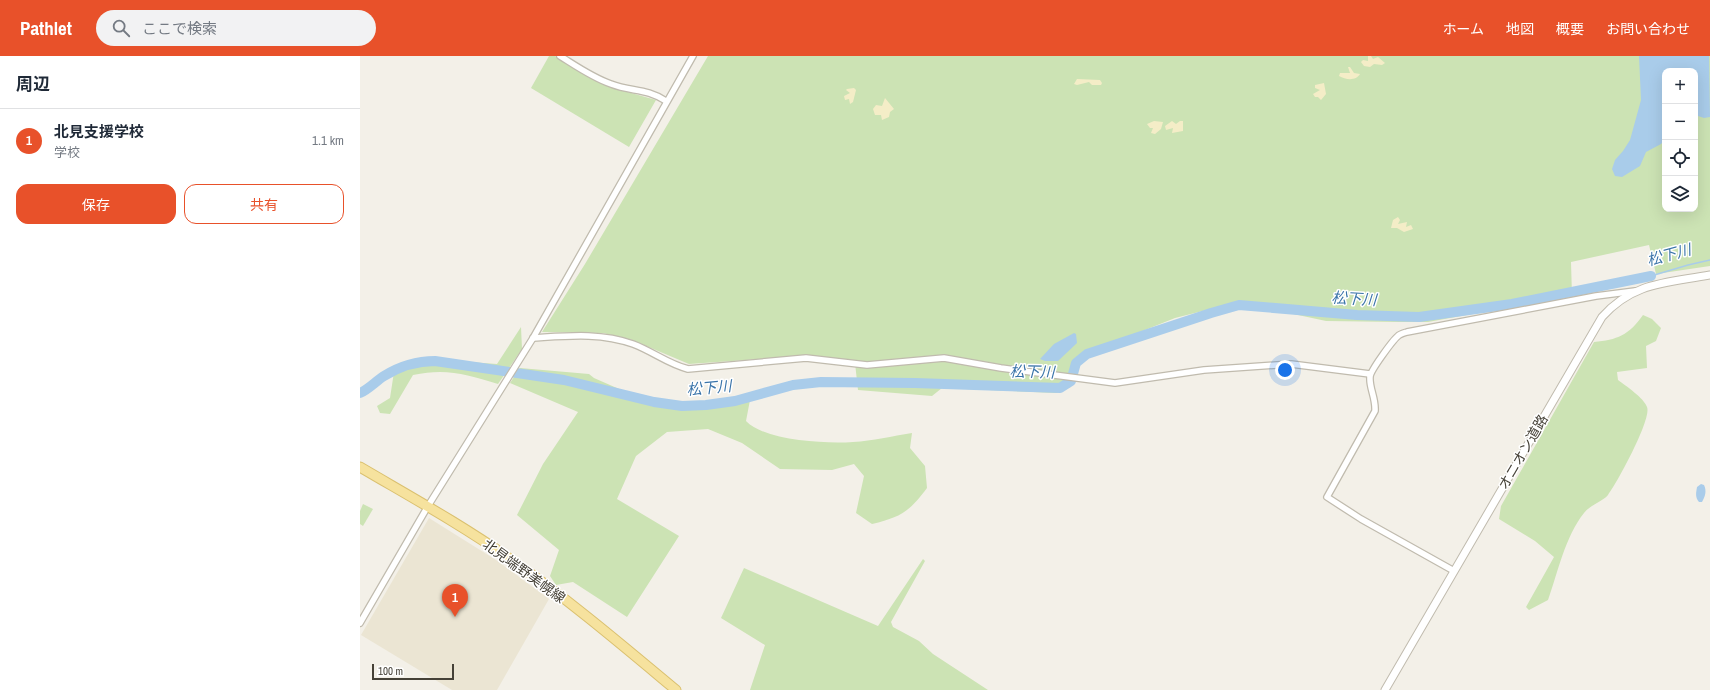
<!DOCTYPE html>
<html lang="ja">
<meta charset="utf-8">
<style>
:root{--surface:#fff;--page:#f2f2f3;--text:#1f2937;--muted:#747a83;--line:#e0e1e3;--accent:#e8512a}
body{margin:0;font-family:"Archivo Narrow","Noto Sans JP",sans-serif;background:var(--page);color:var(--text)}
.controls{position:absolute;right:12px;top:12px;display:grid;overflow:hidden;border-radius:8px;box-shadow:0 4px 16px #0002}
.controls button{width:36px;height:36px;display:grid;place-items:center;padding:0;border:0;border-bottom:1px solid var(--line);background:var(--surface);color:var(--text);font:20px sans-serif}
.scale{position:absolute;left:12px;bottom:10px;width:82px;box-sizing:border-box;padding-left:4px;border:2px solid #454137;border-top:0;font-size:11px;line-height:14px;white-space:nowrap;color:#454137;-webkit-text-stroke:3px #fff;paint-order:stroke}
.you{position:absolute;left:925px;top:314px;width:14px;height:14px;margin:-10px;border:3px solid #fff;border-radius:50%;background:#1a73e8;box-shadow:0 0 0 6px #1a73e833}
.badge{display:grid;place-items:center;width:26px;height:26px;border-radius:50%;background:var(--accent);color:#fff;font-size:13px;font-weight:700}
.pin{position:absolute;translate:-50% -33px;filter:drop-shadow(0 1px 2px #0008)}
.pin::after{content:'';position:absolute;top:21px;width:14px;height:12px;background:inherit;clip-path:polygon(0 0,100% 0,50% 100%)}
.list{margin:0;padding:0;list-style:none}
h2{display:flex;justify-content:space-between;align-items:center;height:52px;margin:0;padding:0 16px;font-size:17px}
h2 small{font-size:13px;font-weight:400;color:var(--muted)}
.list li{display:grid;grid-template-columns:26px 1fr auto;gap:12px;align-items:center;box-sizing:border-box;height:64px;padding:0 16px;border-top:1px solid var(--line)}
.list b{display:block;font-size:15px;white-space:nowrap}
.list p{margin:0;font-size:13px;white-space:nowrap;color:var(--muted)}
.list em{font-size:13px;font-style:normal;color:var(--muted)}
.actions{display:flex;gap:8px;padding:12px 16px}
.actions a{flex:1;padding:9px 0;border:1px solid var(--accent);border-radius:12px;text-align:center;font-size:14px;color:var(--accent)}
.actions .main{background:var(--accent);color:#fff}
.icon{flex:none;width:22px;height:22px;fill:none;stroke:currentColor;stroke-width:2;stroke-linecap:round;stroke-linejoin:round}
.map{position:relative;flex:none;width:1350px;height:634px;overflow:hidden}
header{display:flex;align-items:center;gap:24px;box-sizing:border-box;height:56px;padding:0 20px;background:var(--accent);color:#fff}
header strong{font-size:19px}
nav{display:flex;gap:22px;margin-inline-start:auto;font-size:14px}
.search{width:280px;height:36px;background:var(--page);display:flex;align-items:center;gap:10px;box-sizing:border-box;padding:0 14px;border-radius:22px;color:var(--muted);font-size:15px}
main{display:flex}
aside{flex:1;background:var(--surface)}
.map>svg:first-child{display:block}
</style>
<header>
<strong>Pathlet</strong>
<div class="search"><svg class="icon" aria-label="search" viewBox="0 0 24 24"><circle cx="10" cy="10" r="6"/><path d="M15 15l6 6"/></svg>ここで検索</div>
<nav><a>ホーム</a><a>地図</a><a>概要</a><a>お問い合わせ</a></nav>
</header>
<main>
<aside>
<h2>周辺<small></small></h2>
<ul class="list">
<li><span class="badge">1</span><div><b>北見支援学校</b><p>学校</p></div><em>1.1 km</em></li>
</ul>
<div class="actions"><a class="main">保存</a><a>共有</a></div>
</aside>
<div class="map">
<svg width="1350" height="634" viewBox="0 0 1350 634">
<rect width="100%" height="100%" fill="#f3f0e8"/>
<path fill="#ebe5d3" d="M69,462L136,504L189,543L137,634H92L1,579Z"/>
<g fill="#cce3b4" fill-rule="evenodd">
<path d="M189,0H195L257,33L296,44L269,91L171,32Z"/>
<path d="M348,0H1350V210L1296,218L1289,189L1211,206L1212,240L1068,266H1039L966,265L878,246L815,262L715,302L711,331L696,337L582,332L572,340L498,334L495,307L428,301L329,308L272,284L243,277L182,276L225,208ZM1305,15H1335V153H1305Z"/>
<path d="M1283,259L1292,263L1301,272L1296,285L1286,290L1287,312L1257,316L1258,324C1266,330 1284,342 1287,351C1292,363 1257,427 1248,439C1242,446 1230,449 1224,457C1205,481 1198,516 1188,544L1169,554L1166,551L1194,501L1175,485L1139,463L1141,450L1234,286C1257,284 1269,279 1283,259Z"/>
<path d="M161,271L162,293L138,328C106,318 86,312 53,319L30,358L20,357L17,350L30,342L34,316L56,302L137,308Z"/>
<path d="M160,312L229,318L234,322L266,336L307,349L390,344L386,365C405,385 467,388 493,386C513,385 532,380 552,377L550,392L565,410L567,432C549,456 541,461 512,468L496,457L504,420L494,408L472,414L420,413L382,387L348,373L307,376L276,400L257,443L319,480L267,561L213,526L196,529L190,520L199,494L157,459L183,408L218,356L150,327Z"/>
<path d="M3,448L13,453L3,470L0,468V455Z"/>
<path d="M563,503L565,505L531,566L533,571L559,585L573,598L628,634H390L405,589L361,562L384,512L518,570Z"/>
</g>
<g fill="#f4edc7">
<path d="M1008,0H1011L1013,3L1018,1L1025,7L1022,9L1014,8L1010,11L1004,10L1001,6L1003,4L1008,5Z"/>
<path d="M988,11H990L994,17L1000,18C996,25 986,24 979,20L980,17H990Z"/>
<path d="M717,23L740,24L742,27L741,29H732L729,26L717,29L714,28Z"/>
<path d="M964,27L966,38L961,44L958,41H955L953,38L960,34L955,32V29Z"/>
<path d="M494,32L496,34L493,46L490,48L489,43L485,44L484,40L490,37L486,34L487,33Z"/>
<path d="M525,42L534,53L530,56L529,61L522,64L521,59H515L513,53L516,49L522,50Z"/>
<path d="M794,65L803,66L801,73L795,78L791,77L793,72H790L787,68Z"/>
<path d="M812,65L816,68L820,65H823V75L812,77L813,72L806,74L805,70Z"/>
<path d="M1038,161L1040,164L1038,168L1047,166L1046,171L1051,169L1053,173L1044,176L1037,172H1031L1033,164Z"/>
</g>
<g fill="#a9ccea">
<path d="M1279,0H1349L1350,61L1344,62L1335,59V15H1305V84L1301,88L1286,96L1280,110L1262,121L1255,120L1252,113L1255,104L1263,95L1270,84L1281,44Z"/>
<path d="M714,277L716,278L717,287L698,305H685L680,303L694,288Z"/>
<path d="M1341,428L1344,429C1347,435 1345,441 1342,446H1339C1335,441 1336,437 1337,431Z"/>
</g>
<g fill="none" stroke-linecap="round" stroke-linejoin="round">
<path stroke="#a9ccea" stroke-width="1.5" d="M1291,220L1328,209L1350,204"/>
<path stroke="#a9ccea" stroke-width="10" d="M0,337C9,333 16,325 24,320C40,310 56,305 75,305L204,324L294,346L322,350L346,349L375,345L433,329L461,326L555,327L700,332L711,325L716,307L727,298L851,257L879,249L997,259L1059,261L1152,248L1291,220"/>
<g stroke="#c0bbae" stroke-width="8">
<g id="minor">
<path d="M200,0C216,10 233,22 251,28C272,36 286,32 306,45"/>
<path d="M173,282C206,280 240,276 273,288C292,295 308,308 328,313L446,302L507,309L584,302L641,312L755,327L844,314L931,308L1010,318"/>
<path d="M1094,515L1001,463L967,441L1015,355C1016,342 1009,332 1010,321C1010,315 1033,284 1038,280C1040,278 1044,277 1047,276L1236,240L1275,235"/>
<path d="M0,567L68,450L173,282L333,0"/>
</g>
</g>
<g stroke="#c0bbae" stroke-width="9">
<path id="tertiary" d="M1025,634L1242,261C1273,226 1307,227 1350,219"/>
</g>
<g stroke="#dac06f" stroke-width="11">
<path id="primary" d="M0,411C51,441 102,469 150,503C208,543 262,589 316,634"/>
</g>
<use href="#minor" stroke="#fff" stroke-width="5.5"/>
<use href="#tertiary" stroke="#fff" stroke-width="7"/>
<use href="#primary" stroke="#f6e29e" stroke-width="9"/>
</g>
<g text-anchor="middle" stroke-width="3" stroke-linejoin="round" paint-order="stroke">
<g font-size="14" fill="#454137" stroke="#fff">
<text transform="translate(1163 396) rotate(-60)" y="5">オニオン道路</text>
<text transform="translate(164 515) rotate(36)" y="5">北見端野美幌線</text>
</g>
<g font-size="15" font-style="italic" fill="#3973a9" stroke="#fff">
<text transform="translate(1309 199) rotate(-15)" y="5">松下川</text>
<text transform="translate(994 243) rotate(3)" y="5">松下川</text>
<text transform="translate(672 316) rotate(1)" y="5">松下川</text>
<text transform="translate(349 332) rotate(-5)" y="5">松下川</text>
</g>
</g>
</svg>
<div class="controls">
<button>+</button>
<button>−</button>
<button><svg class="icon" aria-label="locate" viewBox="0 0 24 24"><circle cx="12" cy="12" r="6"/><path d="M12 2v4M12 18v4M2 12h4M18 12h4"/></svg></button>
<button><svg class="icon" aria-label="layers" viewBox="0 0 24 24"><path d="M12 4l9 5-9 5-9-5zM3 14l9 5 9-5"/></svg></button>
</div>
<div class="scale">100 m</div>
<div class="you"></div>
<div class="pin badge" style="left:95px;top:561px">1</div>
</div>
</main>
